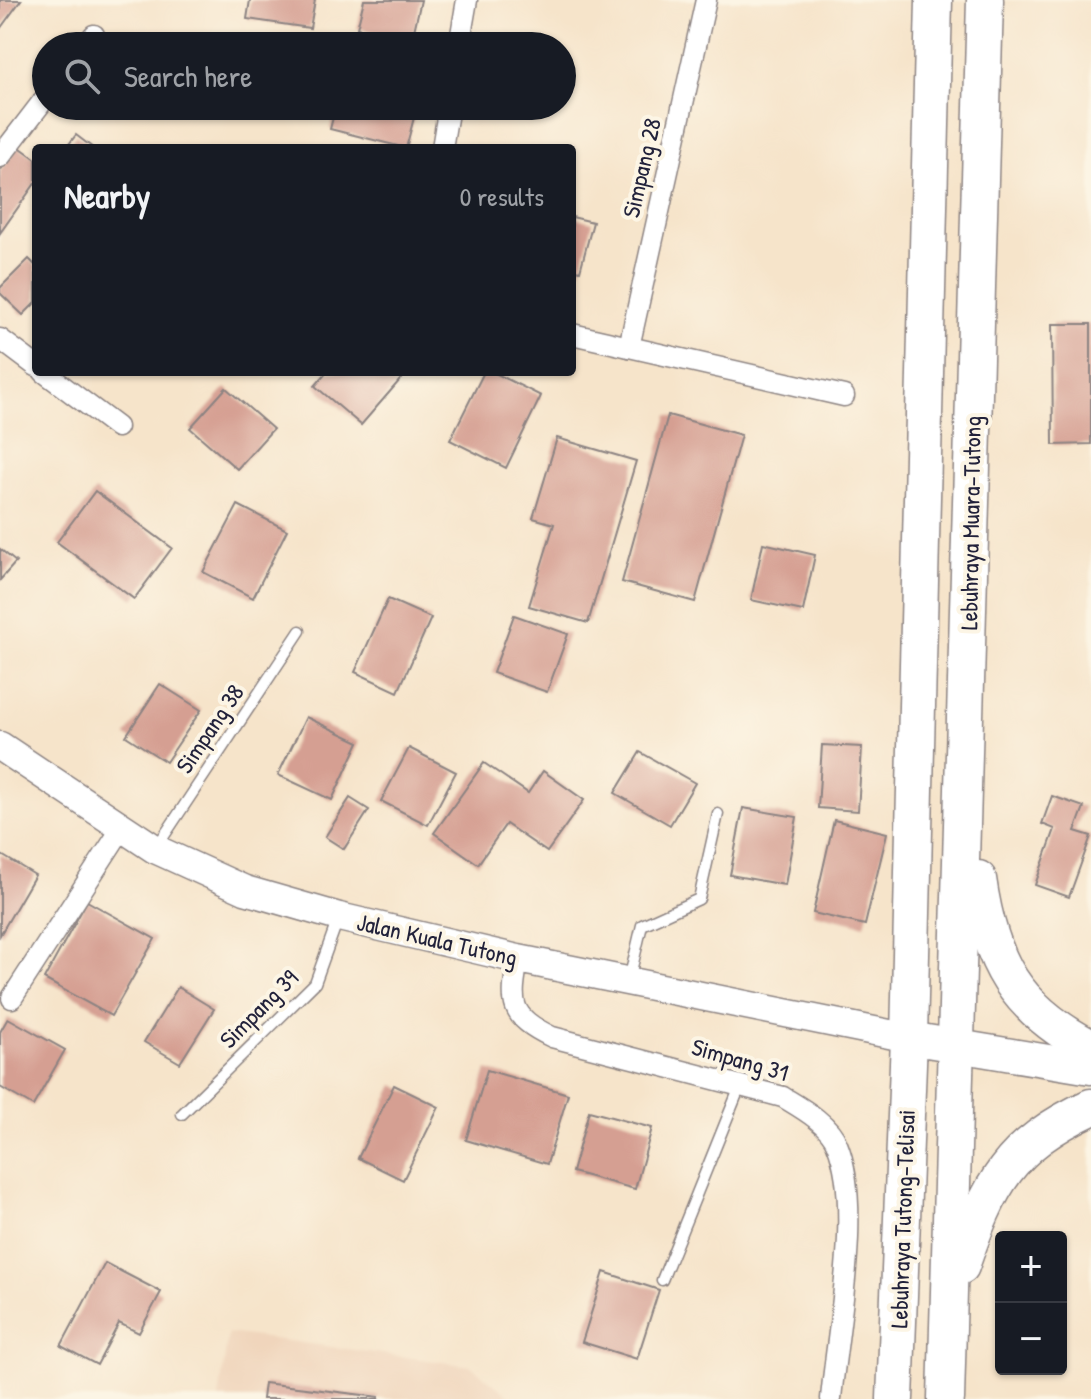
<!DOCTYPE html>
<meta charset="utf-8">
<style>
:root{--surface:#171b24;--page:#242831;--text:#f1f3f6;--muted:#9ea1a6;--line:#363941}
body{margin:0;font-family:"Patrick Hand",sans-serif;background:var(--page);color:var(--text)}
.controls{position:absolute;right:24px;bottom:24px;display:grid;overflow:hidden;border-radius:8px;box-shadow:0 2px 6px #0004}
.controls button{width:72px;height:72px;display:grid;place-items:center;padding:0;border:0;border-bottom:2px solid var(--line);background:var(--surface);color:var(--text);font:40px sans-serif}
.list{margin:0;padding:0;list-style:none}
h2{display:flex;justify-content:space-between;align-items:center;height:104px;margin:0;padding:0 32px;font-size:34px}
h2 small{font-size:26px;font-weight:400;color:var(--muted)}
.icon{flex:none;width:44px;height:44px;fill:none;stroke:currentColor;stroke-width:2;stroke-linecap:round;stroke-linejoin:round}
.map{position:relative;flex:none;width:1091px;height:1399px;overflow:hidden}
.search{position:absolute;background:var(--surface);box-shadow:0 2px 6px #0004;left:32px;top:32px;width:544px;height:88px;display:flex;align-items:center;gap:20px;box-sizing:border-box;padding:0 28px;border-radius:44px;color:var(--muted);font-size:30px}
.panel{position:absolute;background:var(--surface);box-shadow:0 2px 6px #0004;left:32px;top:144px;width:544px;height:232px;border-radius:8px}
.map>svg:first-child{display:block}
</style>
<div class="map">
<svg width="1091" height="1399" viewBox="0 0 1091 1399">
<rect width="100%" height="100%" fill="#fcf5e5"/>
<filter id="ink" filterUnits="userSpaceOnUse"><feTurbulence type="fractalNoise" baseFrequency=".0125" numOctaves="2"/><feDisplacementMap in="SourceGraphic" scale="16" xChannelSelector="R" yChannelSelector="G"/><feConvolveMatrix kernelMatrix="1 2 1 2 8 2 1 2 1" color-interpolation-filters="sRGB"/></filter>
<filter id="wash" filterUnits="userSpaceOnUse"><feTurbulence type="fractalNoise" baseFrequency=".006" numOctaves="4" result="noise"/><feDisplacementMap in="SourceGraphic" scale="32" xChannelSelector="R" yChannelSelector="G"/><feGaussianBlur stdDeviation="1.8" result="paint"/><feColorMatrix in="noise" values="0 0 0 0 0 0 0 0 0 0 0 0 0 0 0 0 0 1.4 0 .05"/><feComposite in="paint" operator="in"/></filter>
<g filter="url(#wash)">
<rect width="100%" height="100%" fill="#f6e4ca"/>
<path fill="#f0d5bc" d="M228,1333L471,1366L508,1395V1399H219Z"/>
<g id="blocks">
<g fill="#d59f92">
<path d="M0,0H21L0,29Z"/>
<path d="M250,0H315L310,28L247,19Z"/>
<path d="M364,0H421L412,40L357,28Z"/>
<path d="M336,106H417L406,148L330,129Z"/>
<path d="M76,135L93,148H66Z"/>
<path d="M18,146L36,159V182L0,233V171Z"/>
<path d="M572,217L593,222L580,271L572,269Z"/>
<path d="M29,259L36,266V302L23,315L0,293V288Z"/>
<path d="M1052,324H1091V444L1053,445Z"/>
<path d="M327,372H407L361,425L315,386Z"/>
<path d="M484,372H493L541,396L506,468L450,440Z"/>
<path d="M226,388L273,429L237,469L190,428Z"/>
<path d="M668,415L741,435L695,602L622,582Z"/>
<path d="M557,438L636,461L588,623L529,606L554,524L533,518Z"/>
<path d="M95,491L172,548L134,599L57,542Z"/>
<path d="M238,505L287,530L253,598L203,572Z"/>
<path d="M763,543L815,555L803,611L751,600Z"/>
<path d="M0,549L16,562L0,580Z"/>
<path d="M388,599L431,618L398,692L355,672Z"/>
<path d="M514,615L568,634L547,692L493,673Z"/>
<path d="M160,684L201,710L166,762L126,736Z"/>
<path d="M306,717L359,742L332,800L278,775Z"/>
<path d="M822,745L862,747L858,811L818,808Z"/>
<path d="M409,748L456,772L428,825L381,801Z"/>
<path d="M640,752L695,783L670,825L615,793Z"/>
<path d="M484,763L528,793L543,771L584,800L547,852L506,824L478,864L434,833Z"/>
<path d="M1052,796L1084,807L1075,831L1091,836L1069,897L1035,885L1055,829L1042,824Z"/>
<path d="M350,798L369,810L344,849L325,837Z"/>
<path d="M743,808L797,817L785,885L730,875Z"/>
<path d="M834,820L887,833L865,925L813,913Z"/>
<path d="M0,854L35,875L0,935Z"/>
<path d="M87,901L155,939L111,1016L44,979Z"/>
<path d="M178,987L214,1009L180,1063L144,1042Z"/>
<path d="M8,1018L65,1050L33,1106L0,1087V1032Z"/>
<path d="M487,1070L568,1094L547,1164L466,1140Z"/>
<path d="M394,1085L439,1107L403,1180L358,1158Z"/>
<path d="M589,1111L652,1128L635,1189L572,1172Z"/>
<path d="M105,1263L161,1292L139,1333L119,1323L97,1365L61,1346Z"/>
<path d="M604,1272L659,1290L637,1359L582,1342Z"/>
<path d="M264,1383L379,1397V1399H262Z"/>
</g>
</g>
</g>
<g filter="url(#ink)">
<use href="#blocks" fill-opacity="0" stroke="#8c8382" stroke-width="2"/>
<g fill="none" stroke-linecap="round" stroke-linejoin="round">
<g stroke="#8c8382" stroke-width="13">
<g id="lane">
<path d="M156,848L300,631"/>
<path d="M629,980L642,925L699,899L718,814"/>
<path d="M182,1114L315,983L338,919"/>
<path d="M662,1280L741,1084"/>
</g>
</g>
<g stroke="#8c8382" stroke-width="23">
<g id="street">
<path d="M85,46L94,35"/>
<path d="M459,46L467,0"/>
<path d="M442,148L449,106"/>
<path d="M0,157L46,97"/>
<path d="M572,334L844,396"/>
<path d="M0,339L36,366"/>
<path d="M629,347L706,0"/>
<path d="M44,372L117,427"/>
<path d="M518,959C510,1004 509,1016 552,1037L783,1097C801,1108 829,1123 837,1144C863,1207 837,1330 831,1399"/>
<path d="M12,998L122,828"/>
</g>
</g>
<g stroke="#8c8382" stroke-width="31">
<path id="secondary" d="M0,746L155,849L245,890L339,917L518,959L909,1038"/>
</g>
<g stroke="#8c8382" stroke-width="35">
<path id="primary" d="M909,1038L1091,1068"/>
</g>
<g stroke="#8c8382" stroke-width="39">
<g id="highway">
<path d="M978,879C990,963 1015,1008 1091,1048"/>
<path d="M961,1266C990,1183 1008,1146 1091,1107"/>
<path d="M895,1399L909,1038L934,0"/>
<path d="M946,1399L985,0"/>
</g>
</g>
<use href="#lane" stroke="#fff" stroke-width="10"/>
<use href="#street" stroke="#fff" stroke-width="20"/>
<use href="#secondary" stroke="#fff" stroke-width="28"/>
<use href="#primary" stroke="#fff" stroke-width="32"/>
<use href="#highway" stroke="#fff" stroke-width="36"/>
</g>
</g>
<g text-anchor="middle" stroke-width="8" stroke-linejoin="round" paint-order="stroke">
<g font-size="24" fill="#22223b" stroke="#fcf5e5">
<text transform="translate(642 168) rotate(-77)" y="8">Simpang 28</text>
<text transform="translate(971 523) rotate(-89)" y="8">Lebuhraya Muara–Tutong</text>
<text transform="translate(210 729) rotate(-56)" y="8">Simpang 38</text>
<text transform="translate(437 940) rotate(13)" y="8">Jalan Kuala Tutong</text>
<text transform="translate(259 1009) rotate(-45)" y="8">Simpang 39</text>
<text transform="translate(740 1060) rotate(16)" y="8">Simpang 31</text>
<text transform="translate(903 1219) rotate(-88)" y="8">Lebuhraya Tutong–Telisai</text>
</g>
</g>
</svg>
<div class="controls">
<button>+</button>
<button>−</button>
</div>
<div class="search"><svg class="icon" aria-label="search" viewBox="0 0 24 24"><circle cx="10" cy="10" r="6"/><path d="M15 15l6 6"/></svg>Search here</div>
<section class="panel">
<h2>Nearby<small>0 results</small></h2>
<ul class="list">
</ul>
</section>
</div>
